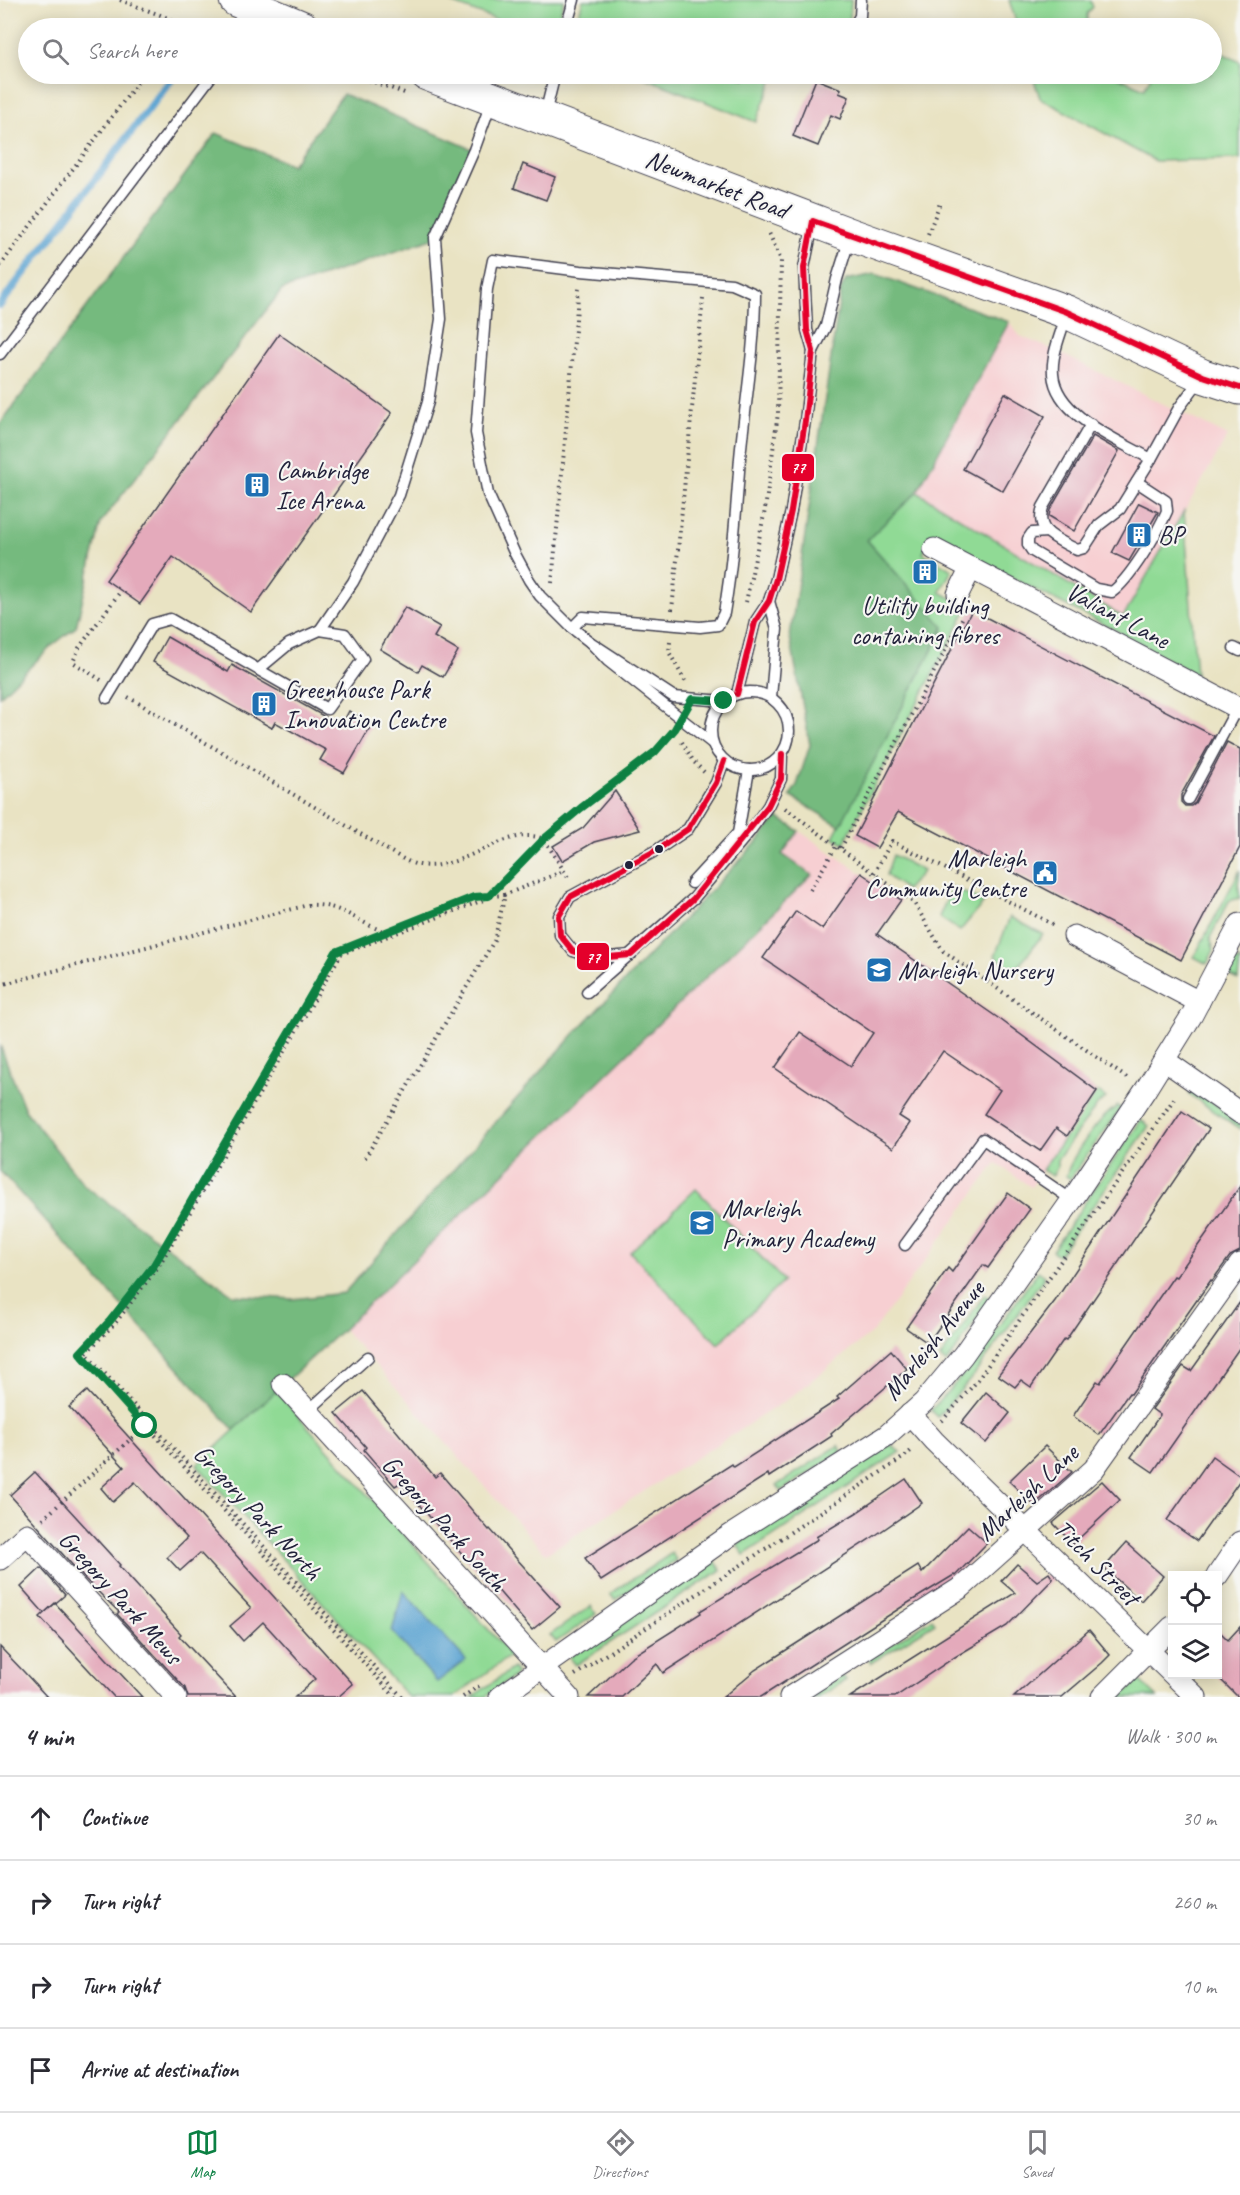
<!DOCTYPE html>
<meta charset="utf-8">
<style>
:root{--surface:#fff;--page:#f7f7f7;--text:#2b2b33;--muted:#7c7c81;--line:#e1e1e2;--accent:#0b8043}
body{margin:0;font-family:Caveat,sans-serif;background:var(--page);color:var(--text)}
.controls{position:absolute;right:18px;bottom:18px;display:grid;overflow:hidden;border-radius:0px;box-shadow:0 3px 15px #0003}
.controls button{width:54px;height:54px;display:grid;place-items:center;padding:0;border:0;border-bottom:2px solid var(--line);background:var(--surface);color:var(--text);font:30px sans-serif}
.stop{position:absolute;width:18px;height:18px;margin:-14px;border:4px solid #0b8043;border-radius:50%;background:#fff}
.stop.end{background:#0b8043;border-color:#fff;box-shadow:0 2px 6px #0008}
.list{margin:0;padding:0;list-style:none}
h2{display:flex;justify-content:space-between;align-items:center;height:78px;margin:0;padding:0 24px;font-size:26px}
h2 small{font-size:20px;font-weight:400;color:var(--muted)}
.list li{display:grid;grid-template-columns:39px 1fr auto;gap:18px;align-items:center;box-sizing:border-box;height:84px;padding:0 24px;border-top:2px solid var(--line)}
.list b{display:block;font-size:22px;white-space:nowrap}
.list em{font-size:20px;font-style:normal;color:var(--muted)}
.icon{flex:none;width:33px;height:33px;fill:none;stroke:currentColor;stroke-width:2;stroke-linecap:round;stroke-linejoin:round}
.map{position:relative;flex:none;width:1240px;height:1697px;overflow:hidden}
.search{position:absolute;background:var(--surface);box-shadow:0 3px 15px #0003;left:18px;right:18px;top:18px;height:66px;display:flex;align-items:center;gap:15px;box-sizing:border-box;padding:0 21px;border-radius:33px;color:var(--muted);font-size:22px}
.sheet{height:414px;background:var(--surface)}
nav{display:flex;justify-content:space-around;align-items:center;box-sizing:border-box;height:84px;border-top:2px solid var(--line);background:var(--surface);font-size:16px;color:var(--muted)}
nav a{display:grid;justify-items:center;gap:3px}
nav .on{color:var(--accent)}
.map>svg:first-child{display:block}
</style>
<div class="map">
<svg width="1240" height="1697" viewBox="0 0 1240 1697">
<rect width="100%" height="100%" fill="#f6f6f2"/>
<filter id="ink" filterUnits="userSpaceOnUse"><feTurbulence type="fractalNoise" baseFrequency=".0167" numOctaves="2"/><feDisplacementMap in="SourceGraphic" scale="12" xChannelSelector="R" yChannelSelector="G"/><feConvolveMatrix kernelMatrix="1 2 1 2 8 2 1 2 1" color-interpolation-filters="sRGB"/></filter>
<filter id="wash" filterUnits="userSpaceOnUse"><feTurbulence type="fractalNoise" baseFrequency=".008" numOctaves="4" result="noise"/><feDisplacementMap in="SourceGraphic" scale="24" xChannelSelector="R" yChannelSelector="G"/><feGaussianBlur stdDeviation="1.35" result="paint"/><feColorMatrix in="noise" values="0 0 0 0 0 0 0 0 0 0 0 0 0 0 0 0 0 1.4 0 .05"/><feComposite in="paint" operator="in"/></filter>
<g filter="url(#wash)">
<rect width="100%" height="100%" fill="#e9e3c3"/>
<g fill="#f7cfd2">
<path d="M1009,322L1020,336L1056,351L1228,436L1123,617L917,492Z"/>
<path d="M799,831L901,900L878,934L1001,1020L1097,1091L1031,1187L996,1163L873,1332L788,1399L546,1554L343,1329L812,876L782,854Z"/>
</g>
<g fill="#90da95" stroke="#597e68" stroke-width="1.5">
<path d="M444,0H564L556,28H518Z"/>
<path d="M583,0H851L850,17L843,28H575Z"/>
<path d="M1009,0H1090L1093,7L1087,14V28H1018Z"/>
<path d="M1212,48L1240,62V159L1155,161L1040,98L1032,74H1112L1144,89L1152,74H1212Z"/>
<path d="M636,74H765L772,82L756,122Z"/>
<path d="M917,492L1123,617L1184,511L1196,675L1115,630L931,537L923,553L952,570L940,592L968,607L844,843L833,837L944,628L867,540Z"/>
<path d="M893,855L923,871L906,890L886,875Z"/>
<path d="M1240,870L1238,884L1240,898L1229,901L1210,938L1214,950L1207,964L1194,957Z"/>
<path d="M952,887L984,902L960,931L939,917Z"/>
<path d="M1010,917L1043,934L1015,971L995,956Z"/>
<path d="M1240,960L1238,980L1227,974L1233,962Z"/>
<path d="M1193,1089L1240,1121V1129L1189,1094Z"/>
<path d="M1097,1091L1106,1098L1098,1104L1057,1160V1168L1052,1176L1042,1170Z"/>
<path d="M1118,1106L1121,1108L1070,1179L1066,1176C1072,1155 1099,1117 1118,1106Z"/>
<path d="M1141,1120L1149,1126L1059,1255L1052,1251Z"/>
<path d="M696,1189L784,1281L718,1344L630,1252Z"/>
<path d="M1038,1271L1045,1276L974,1375L938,1417L931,1410L967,1370Z"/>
<path d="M985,1294L990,1298L956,1350L946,1363L940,1358Z"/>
<path d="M276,1391L511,1655L454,1697H408L197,1465Z"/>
<path d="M890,1444L900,1452L744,1555L737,1544Z"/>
<path d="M839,1445L842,1452L781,1491L777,1485Z"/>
<path d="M672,1553L676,1560L615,1600L610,1594Z"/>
<path d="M714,1559L721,1570L576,1665L569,1657Z"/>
<path d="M591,1606L596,1614L556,1642L550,1635Z"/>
<path d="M932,1619L935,1623L871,1663L868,1658Z"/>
<path d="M513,1668L517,1674L485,1697H472Z"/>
<path d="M842,1675L846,1680L819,1697H808Z"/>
<path d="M1139,1680L1157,1697H1121Z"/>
</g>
<g fill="#74ba7e" stroke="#4b6e5c" stroke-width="1.5">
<path d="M343,94L474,150L435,238L282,290L101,522L76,627L53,645L0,696V424L216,133L292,165Z"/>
<path d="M875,274L1009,322L917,492L867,540L944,627L840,826L790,796L797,785L810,745L790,637L841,289L846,280Z"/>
<path d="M777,817L799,831L782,854L812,875L343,1329L234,1430L0,1171V1045L25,1110L85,1186L233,1295L293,1299L344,1293L574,1034L759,840Z"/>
</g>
<path fill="#5aa3d1" stroke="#3e6286" stroke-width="1.5" d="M403,1591L466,1660L437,1682L392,1631Z"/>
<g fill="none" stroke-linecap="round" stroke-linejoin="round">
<path stroke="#5aa3d1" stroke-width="8" d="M0,305L170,81"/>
</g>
<g id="blocks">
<g fill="#e4aabb">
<path d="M816,79L841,89L839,93L849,97L840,119L831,115L818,146L793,136Z"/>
<path d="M523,164L555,177L546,200L514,188Z"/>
<path d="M279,334L392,413L251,612L173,557L140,604L106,580Z"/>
<path d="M1005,393L1045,416L1003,491L963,469Z"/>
<path d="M1093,436L1119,451L1074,531L1049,516L1050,510Z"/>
<path d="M1139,503L1158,512L1129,561L1112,553Z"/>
<path d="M405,607L440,627L434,637L458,651L443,677L422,665L418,672L380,649Z"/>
<path d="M972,610L1214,736L1181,795V802L1185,806H1191L1195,803L1227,742L1240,749V847L1181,960L898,812L877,848L855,836Z"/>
<path d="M167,637L228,672L232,665L341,726L349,711L372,724L344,773L320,760L326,750L275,722L272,728L153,662Z"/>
<path d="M615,791L640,830L594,842L562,861L553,846L583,828Z"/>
<path d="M861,873L901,900L877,934L1001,1020L1097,1091L1067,1136L1056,1128L1040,1151L984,1114L1000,1090L943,1051L899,1116L910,1123L893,1148L775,1068L800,1032L851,1066L873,1033L763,958L796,911L822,929Z"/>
<path d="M1182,1111L1209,1129L1066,1340L1064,1339L1031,1387L1021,1380L1015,1387L998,1375L1055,1301Z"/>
<path d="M1240,1186V1251L1230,1256L1212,1281L1211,1280L1131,1394L1129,1393L1099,1435L1073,1416L1097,1381L1100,1383L1174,1276L1176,1277Z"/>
<path d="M1008,1193L1030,1209L988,1268L983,1265L928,1343L906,1328L948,1268L952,1272Z"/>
<path d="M1240,1302V1347L1153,1472L1131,1457L1160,1415L1152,1409L1183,1366L1191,1371Z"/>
<path d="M891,1350L907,1369L831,1434L832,1436L769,1477L768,1474L601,1581L585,1558L732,1464L734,1467L839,1399L837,1397Z"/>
<path d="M87,1391L353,1684L338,1697H295L315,1679L263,1622L243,1641L230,1626L251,1608L200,1553L180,1571L167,1557L187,1538L135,1482L113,1502L101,1488L124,1467L69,1407Z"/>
<path d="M363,1391L435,1477L440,1473L489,1530L490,1529L560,1607L532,1630L496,1588L494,1590L400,1483L395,1486L364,1450L366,1447L336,1413Z"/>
<path d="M986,1392L1010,1413L986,1443L961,1423Z"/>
<path d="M1045,1446L1072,1472L1034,1505L1009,1481Z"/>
<path d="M1212,1456L1240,1476V1480L1197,1541L1167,1520Z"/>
<path d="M35,1472L120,1565L119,1566L181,1634L179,1636L236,1697H188L185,1688L117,1614L119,1612L84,1578L10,1495Z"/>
<path d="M906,1479L922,1503L870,1539L663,1673L657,1664L622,1697H588L631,1657L701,1613L700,1611L818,1539L816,1537L856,1513Z"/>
<path d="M1102,1481L1120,1500L1073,1544L1053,1523Z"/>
<path d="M968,1526L987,1543L955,1576L954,1575L908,1603L761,1697H723L755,1670L918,1566L922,1573Z"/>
<path d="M1126,1543L1163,1576L1141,1601L1104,1568Z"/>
<path d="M1017,1564L1037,1581L1049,1573L1053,1579L1007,1626L955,1657L895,1697H850L1015,1593L1001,1581Z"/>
<path d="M41,1568L65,1595L44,1613L21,1587Z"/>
<path d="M55,1603L142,1697H114L40,1617Z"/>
<path d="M1240,1627V1697H1238L1218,1677V1630L1228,1640Z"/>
<path d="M1089,1630L1110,1655L1102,1663L1062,1697H1014Z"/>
<path d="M0,1647L24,1672L47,1697H0Z"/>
</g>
</g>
</g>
<g filter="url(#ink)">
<use href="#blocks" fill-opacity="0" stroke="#403f4f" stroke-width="1.5"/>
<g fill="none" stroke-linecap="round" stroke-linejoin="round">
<g stroke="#403f4f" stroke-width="13">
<g id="service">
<path d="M244,28L253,11"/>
<path d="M566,28L574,0"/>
<path d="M853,28L860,16L861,0"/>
<path d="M715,74L742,76L762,74"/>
<path d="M545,114L555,74"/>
<path d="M493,260L581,271L732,284L755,294C755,349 745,403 740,458C736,510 733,561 724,613L718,625L700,627L583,617L572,628L540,596L529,580L514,552L488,494L476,433L487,289Z"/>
<path d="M1066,316C1061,334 1051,355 1053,374C1056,416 1120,441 1151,459L1179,408L1201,378"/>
<path d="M813,351L826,326L837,279L850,238"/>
<path d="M0,354L213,74"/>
<path d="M1091,424L1043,507C1034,533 1058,539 1077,550L1084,548L1099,525L1120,509L1151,459"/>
<path d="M1047,532L1032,533L1028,539V545L1032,551L1096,589L1112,592C1130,579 1158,532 1167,511L1166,501L1137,482"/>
<path d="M769,601L777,629L771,697"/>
<path d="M572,628L590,642"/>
<path d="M320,630L353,582L399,495L428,402L441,319L435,238L474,150L491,103"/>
<path d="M1234,648L1240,651"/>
<circle cx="750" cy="731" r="39"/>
<path d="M737,694L755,622L769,601L776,579L791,511L805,421L813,351L807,330L804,268L813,224"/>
<path d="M107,698L152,624L170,619L327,709L363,659L345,634L320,630L289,644L259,669"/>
<path d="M712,743L608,661L590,642L674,697L724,701"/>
<path d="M1188,799L1237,708"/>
<path d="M692,883L738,833L749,770"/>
<path d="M631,955L597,958L573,951L560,935L559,916L570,897L657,850L688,829L716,783L724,761"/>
<path d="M587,992L694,898L750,831L768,806L781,779L782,754"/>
<path d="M905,1245L983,1139L1072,1200"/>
<path d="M308,1411L368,1357"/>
</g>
</g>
<g stroke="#403f4f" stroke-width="23">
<g id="minor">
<path d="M934,549L1240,709"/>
<path d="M958,594L971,568"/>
<path d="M1074,936L1199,1002"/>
<path d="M1164,1060L1240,1113"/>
<path d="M283,1384L569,1697"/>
<path d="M910,1414L934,1441L1196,1697"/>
<path d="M0,1559L27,1534L176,1697"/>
<path d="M1217,1576L1240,1542"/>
<path d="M500,1697L726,1538L886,1436L924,1402L963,1355L1072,1200L1146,1089L1192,1015L1240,924"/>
<path d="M790,1697L962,1587L1094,1469L1240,1264"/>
<path d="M1102,1697L1172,1627"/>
</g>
</g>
<g stroke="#403f4f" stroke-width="35">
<g id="primary">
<path d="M236,0L303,28"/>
<path d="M427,74L851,235L1067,312L1203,376L1240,388"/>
</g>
</g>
<g stroke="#403f4f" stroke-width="4" stroke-dasharray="1.5 4.5" stroke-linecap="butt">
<path d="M120,0L195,28"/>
<path d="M171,28L174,21"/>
<path d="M352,74L407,94"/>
<path d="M928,234L940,203"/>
<path d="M0,266L144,74"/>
<path d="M552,583L579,286"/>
<path d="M746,602L765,510L778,413L781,260L769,233"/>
<path d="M672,610L703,298"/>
<path d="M670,642L669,652L685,681"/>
<path d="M101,680L73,662L79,648L120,592"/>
<path d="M128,697L386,849C395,854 405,861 415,864C461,876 504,823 544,839L569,879"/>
<path d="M682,742L694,762L704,772"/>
<path d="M785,808L914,903L943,951L1127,1078"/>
<path d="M841,848L964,615"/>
<path d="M874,873L892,841L1056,926"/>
<path d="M810,890L837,845"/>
<path d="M504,895L564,871"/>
<path d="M0,985L308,905C342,903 357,923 386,932"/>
<path d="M365,1158L494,941L505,895L474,897L336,952L154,1265L110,1321L80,1353L395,1697"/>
<path d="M942,1421L977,1381L1176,1096"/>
<path d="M43,1519L145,1426"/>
<path d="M575,1675L904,1457L913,1449"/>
<path d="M402,1697L86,1353L116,1322L158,1267L341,954L486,899L544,839L581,808L655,752L673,732"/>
<path d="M463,1697L480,1685"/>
</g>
<use href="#service" stroke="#fff" stroke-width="10"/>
<use href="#minor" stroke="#fff" stroke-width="21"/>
<use href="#primary" stroke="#fff" stroke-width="33"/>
<g stroke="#f6f6f2" stroke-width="10">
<g id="bus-1">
<path d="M737,694L755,622L769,601L776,579L791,511L805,421L813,351L807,330L804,268L813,221L1067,312L1203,376L1240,388"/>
<path d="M724,761L716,783L688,829L657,850L570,897L559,916L560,935L573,951L597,958L631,955L694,898L768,806L781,779L782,754"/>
</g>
</g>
<use href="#bus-1" stroke="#e4002b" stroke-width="6"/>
</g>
</g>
<g fill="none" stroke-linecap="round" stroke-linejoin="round" filter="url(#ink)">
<path stroke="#0b8043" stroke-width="8" d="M145,1426L80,1353L110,1321L154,1265L336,952L474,897L489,896L544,839L581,808L655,752L675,729L692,699L724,701"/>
</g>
<defs>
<g id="building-square" transform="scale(1.35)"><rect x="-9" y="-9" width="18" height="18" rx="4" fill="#1f6fb2" stroke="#f6f6f2"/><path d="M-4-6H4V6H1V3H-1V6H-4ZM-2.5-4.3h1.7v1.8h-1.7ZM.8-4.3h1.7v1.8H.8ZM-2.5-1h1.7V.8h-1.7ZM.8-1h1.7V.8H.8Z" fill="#fff"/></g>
<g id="civic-square" transform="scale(1.35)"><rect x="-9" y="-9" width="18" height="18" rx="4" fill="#1f6fb2" stroke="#f6f6f2"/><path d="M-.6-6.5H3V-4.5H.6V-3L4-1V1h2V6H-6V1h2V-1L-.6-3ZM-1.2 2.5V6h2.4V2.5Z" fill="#fff"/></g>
<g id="school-square" transform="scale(1.35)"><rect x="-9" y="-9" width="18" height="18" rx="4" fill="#1f6fb2" stroke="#f6f6f2"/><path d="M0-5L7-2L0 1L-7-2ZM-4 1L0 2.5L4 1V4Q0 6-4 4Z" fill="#fff"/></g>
</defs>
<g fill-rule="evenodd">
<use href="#building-square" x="257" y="485"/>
<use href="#building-square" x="1139" y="535"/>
<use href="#building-square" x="925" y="572"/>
<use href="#building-square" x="264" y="704"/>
<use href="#civic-square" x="1045" y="873"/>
<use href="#school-square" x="879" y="970"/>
<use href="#school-square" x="702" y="1223"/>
</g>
<g fill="#22223b" stroke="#f6f6f2" stroke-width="2">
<circle cx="659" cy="849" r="5"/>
<circle cx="629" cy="865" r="5"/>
</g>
<g text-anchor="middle" stroke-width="4.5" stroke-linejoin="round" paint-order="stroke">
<g font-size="26" fill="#22223b" stroke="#f6f6f2">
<text transform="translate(717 184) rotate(21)" y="9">Newmarket Road</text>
<text transform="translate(1118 615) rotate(28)" y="9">Valiant Lane</text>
<text transform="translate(933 1340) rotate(-51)" y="9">Marleigh Avenue</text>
<text transform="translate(1027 1492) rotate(-43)" y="9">Marleigh Lane</text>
<text transform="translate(258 1512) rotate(47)" y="9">Gregory Park North</text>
<text transform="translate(445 1523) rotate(48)" y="9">Gregory Park South</text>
<text transform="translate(1097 1562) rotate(45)" y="9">Titch Street</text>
<text transform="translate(121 1597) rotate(48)" y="9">Gregory Park Mews</text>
</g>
<g font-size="26" fill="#22223b" stroke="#f6f6f2" text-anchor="start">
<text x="276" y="479">Cambridge<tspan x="276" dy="30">Ice Arena</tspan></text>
<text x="1158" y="544">BP</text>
<text x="925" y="614" text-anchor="middle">Utility building<tspan x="925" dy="30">containing fibres</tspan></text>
<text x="284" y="698">Greenhouse Park<tspan x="284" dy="30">Innovation Centre</tspan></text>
<text x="1026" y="867" text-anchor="end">Marleigh<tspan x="1026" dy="30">Community Centre</tspan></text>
<text x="898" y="979">Marleigh Nursery</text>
<text x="722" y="1217">Marleigh<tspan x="722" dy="30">Primary Academy</tspan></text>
</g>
</g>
<g stroke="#f6f6f2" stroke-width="2">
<rect x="781" y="453" width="34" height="29" rx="6" fill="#e4002b"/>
<rect x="576" y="942" width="34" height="29" rx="6" fill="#e4002b"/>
</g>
<g font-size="16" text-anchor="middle" font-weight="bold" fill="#fff">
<text x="798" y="473">77</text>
<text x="593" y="963">77</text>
</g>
</svg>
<div class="controls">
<button><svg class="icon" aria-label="locate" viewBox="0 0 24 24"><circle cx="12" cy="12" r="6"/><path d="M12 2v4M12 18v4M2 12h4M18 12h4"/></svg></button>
<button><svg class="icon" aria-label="layers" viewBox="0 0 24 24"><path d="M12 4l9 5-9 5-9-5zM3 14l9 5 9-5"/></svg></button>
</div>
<div class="stop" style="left:145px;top:1426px"></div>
<div class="stop end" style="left:724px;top:701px"></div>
<div class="search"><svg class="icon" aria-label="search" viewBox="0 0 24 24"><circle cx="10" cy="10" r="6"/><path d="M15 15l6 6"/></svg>Search here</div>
</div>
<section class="sheet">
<h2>4 min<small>Walk · 300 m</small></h2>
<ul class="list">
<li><svg class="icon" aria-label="ahead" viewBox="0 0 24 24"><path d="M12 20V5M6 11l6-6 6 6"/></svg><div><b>Continue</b></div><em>30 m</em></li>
<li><svg class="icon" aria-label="right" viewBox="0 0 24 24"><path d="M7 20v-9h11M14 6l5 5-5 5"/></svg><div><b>Turn right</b></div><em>260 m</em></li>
<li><svg class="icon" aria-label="right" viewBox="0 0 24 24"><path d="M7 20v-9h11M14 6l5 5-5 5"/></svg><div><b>Turn right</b></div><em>10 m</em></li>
<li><svg class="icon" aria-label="arrive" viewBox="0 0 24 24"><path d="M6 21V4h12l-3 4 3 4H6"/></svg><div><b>Arrive at destination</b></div></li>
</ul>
</section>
<nav>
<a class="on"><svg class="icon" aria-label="map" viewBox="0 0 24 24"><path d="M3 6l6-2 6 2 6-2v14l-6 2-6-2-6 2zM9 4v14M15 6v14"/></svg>Map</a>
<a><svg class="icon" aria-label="directions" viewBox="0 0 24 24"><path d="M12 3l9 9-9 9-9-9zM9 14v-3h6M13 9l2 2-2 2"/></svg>Directions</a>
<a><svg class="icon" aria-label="saved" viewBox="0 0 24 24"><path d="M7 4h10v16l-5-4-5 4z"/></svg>Saved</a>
</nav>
